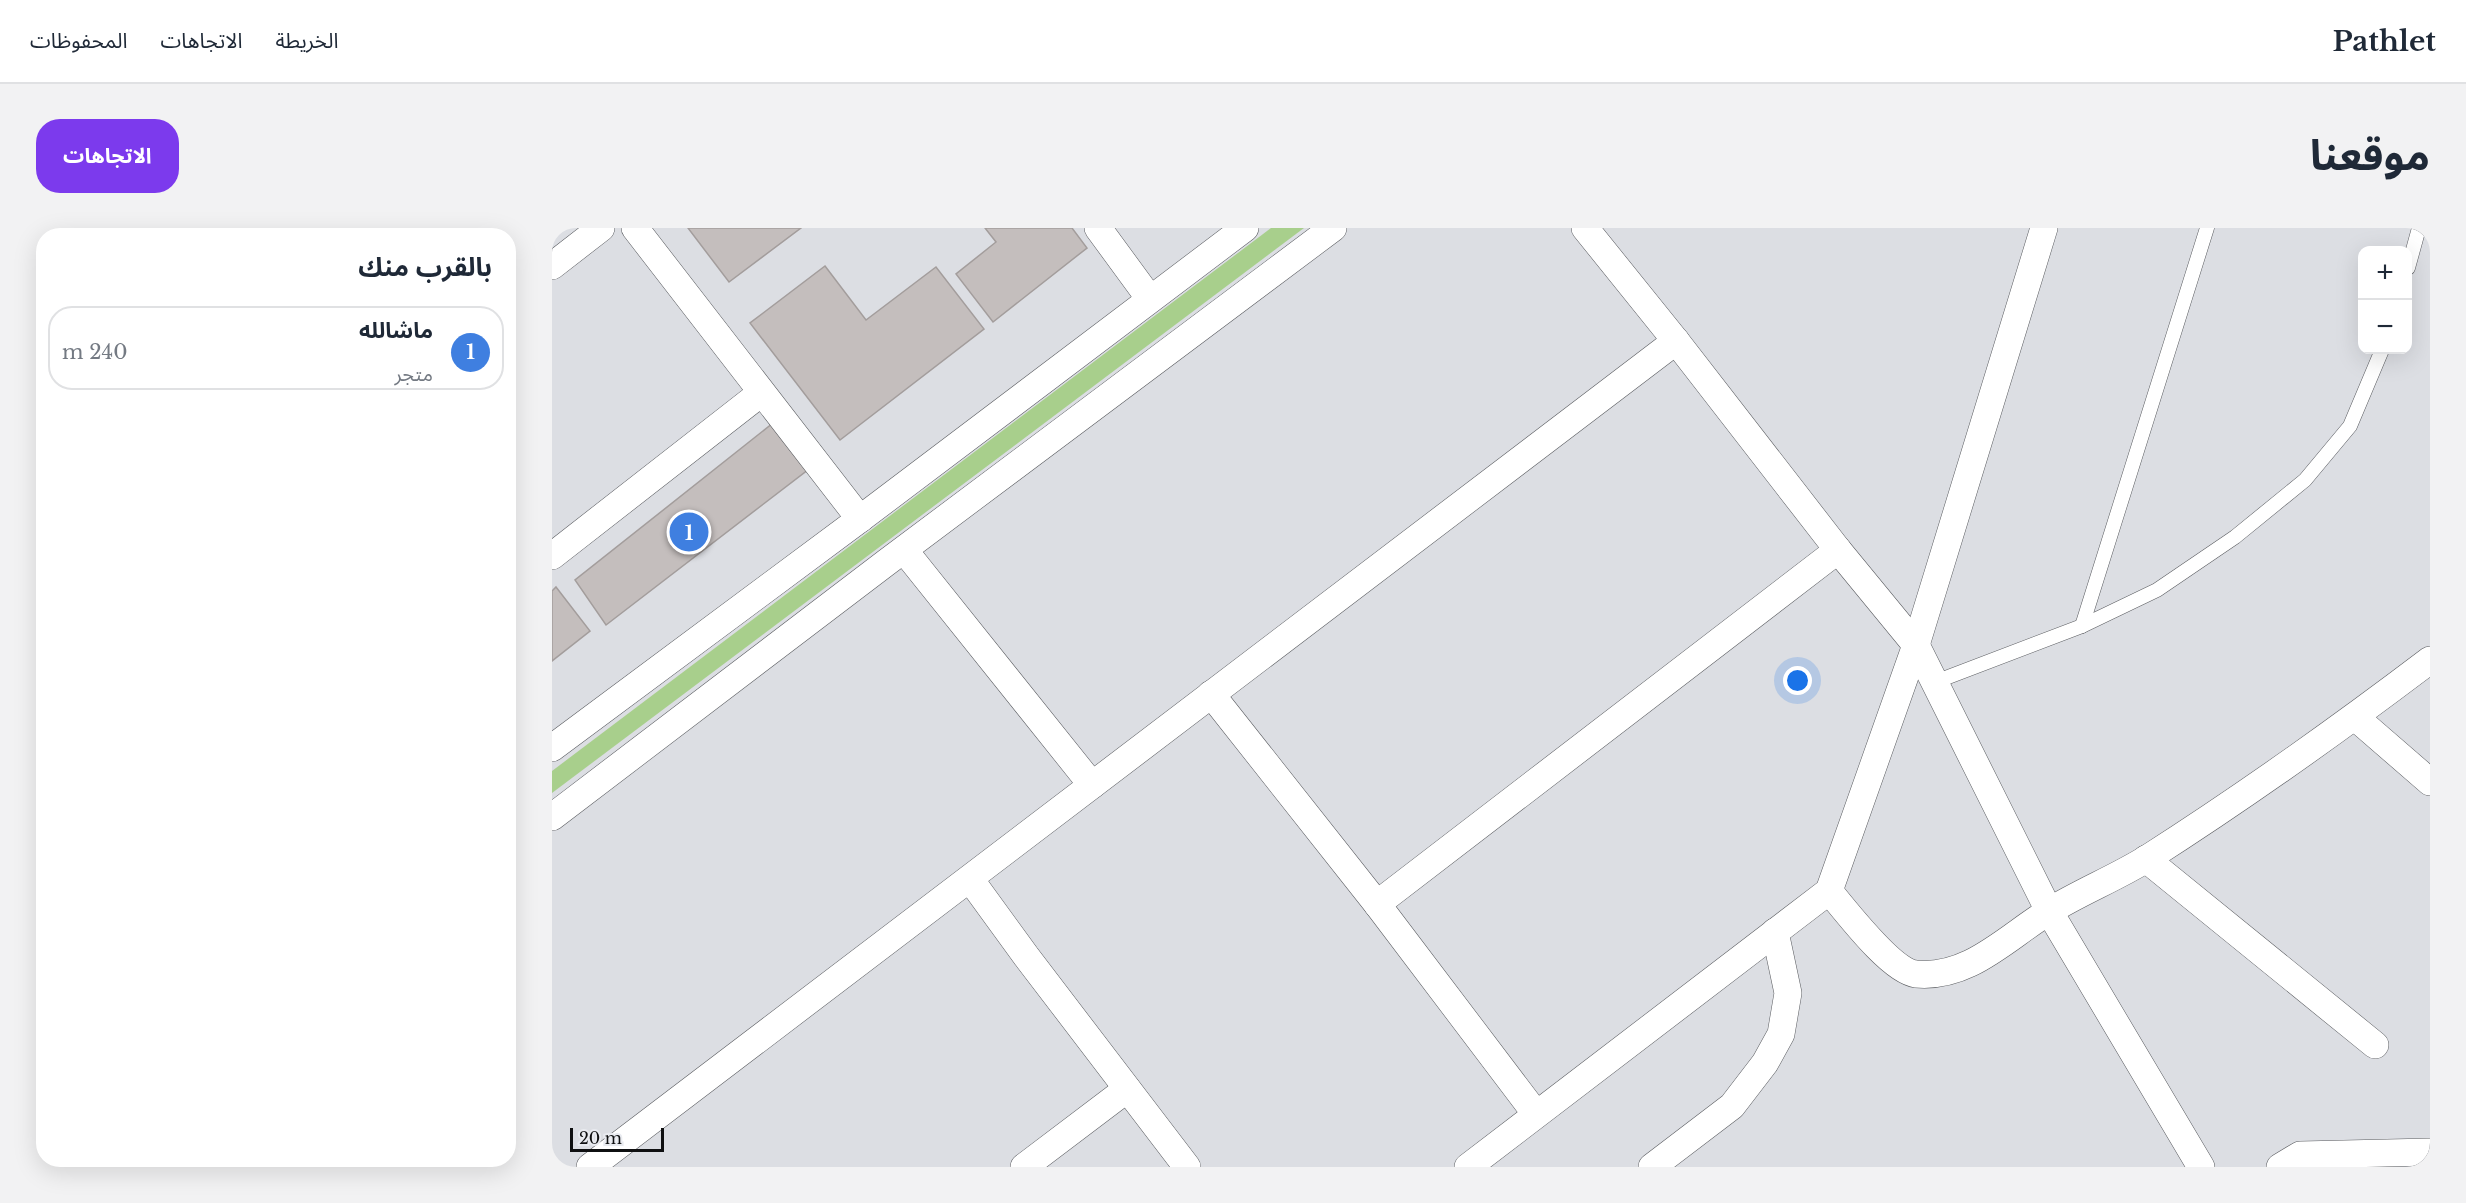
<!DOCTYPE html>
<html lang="ar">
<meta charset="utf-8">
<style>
:root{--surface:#fff;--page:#f2f2f3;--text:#1f2937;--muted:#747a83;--line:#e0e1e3;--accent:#7c3aed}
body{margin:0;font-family:"Libre Baskerville","Noto Sans Arabic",serif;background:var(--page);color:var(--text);direction:rtl}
.controls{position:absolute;right:18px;top:18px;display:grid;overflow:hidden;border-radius:12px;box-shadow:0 6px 24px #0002}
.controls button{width:54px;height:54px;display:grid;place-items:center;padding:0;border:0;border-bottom:2px solid var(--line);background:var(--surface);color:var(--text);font:30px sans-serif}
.scale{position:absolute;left:18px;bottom:15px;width:94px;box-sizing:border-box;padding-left:6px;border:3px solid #0f1011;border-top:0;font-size:16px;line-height:21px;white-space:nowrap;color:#0f1011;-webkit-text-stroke:4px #e9ebf0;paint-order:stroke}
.you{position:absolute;left:1246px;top:453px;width:21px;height:21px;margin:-15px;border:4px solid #fff;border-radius:50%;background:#1a73e8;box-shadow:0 0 0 9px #1a73e833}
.badge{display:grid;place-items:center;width:39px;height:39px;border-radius:50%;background:var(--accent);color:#fff;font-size:20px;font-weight:700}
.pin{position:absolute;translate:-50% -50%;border:3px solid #fff;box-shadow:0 2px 6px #0006}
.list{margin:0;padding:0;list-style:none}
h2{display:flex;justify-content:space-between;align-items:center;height:78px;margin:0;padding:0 24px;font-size:26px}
h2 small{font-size:20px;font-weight:400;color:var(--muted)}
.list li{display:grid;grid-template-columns:39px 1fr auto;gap:18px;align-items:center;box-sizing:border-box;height:84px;margin:0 12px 12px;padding:0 12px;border:2px solid var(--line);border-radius:24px}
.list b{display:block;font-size:22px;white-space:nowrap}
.list p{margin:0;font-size:20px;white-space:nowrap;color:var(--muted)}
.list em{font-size:20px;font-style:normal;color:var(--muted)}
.map{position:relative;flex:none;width:1878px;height:939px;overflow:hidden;direction:ltr;border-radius:24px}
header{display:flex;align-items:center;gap:36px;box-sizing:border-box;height:84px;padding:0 30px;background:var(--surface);border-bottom:2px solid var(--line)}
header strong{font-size:28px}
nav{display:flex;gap:33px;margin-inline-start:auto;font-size:21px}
.intro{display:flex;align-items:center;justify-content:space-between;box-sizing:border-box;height:144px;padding:0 36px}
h1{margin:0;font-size:42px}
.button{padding:15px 27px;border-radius:24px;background:var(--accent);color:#fff;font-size:21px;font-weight:700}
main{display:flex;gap:36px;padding:0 36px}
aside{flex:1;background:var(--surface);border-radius:24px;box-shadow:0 6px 24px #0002}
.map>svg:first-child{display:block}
</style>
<header>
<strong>Pathlet</strong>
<nav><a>الخريطة</a><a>الاتجاهات</a><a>المحفوظات</a></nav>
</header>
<div class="intro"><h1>موقعنا</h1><a class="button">الاتجاهات</a></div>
<main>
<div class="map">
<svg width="1878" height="939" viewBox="0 0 1878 939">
<rect width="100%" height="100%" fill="#dcdee3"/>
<path fill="#a8cf8c" d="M719,0H752L0,565V543Z"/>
<g fill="#c4bebd" stroke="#a39d9c" stroke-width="1.5">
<path d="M136,0H249L177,54Z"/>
<path d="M433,0H520L535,20L441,94L404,46L444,14Z"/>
<path d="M273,38L314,92L384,39L432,101L288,212L198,95Z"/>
<path d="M221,195L257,241L54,397L23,352Z"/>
<path d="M4,359L38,403L0,433V363Z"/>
</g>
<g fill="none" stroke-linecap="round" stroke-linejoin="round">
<g stroke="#5a5c60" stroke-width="15">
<g id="lane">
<path d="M1856,40L1867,0"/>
<path d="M1530,398L1655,0"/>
<path d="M1383,454L1530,398L1605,362L1683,309L1753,252L1798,198L1830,122"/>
</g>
</g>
<g stroke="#5a5c60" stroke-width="28">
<g id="street">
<path d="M83,0L308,291"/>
<path d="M546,0L598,71"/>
<path d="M1033,0L1124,113L1286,322L1364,417L1497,683L1649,939"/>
<path d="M0,38L49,0"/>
<path d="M352,322L540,557"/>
<path d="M0,328L209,165"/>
<path d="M659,466L825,676L984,886"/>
<path d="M1803,489L1878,554"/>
<path d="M0,520L308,291L693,0"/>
<path d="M0,589L335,334L781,0"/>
<path d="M1594,631L1823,817"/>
<path d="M418,651L474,728L635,939"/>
<path d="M1277,663C1294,683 1339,743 1364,746C1417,751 1455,709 1496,684C1528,664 1564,650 1596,630C1693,568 1787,501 1878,432"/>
<path d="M825,676L1286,322"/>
<path d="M38,939L1124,113"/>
<path d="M472,939L575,861"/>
<path d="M916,939L1277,663L1364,417L1492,0"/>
<path d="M1100,939L1180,878L1213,835L1229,806L1236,765L1223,704"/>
<path d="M1728,939L1748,927L1878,924"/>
</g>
</g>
<use href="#lane" stroke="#fff" stroke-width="14"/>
<use href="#street" stroke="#fff" stroke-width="27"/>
</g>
</svg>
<div class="controls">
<button>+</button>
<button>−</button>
</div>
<div class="scale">20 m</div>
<div class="you"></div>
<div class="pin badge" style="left:137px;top:304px;background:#3f7fe0">1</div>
</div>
<aside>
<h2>بالقرب منك<small></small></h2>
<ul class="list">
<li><span class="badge" style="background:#3f7fe0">1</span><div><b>ماشالله</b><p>متجر</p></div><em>240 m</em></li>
</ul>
</aside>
</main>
